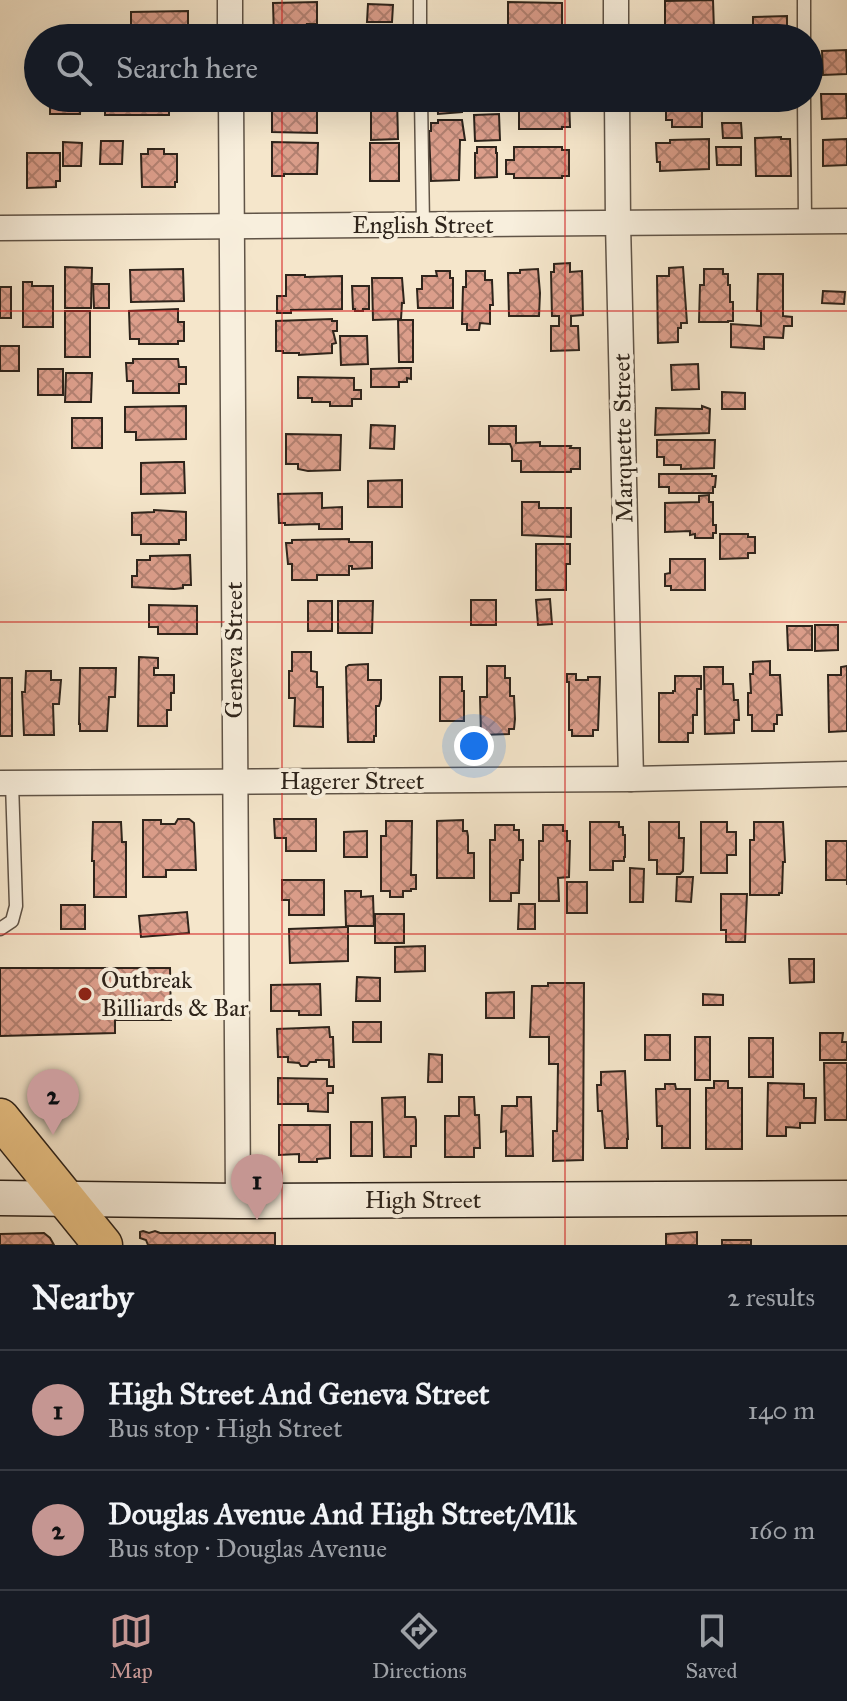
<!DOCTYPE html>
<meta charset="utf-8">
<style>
:root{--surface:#171b24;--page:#242831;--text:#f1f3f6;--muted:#9ea1a6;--line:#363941;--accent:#c59692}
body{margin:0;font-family:"IM FELL Great Primer",serif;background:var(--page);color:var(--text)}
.you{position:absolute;left:474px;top:746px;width:28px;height:28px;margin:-20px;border:6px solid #fff;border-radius:50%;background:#1a73e8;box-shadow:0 0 0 12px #1a73e833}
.badge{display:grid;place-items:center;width:52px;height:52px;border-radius:50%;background:var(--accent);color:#111;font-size:26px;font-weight:700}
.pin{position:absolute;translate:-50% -66px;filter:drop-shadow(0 2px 4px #0008)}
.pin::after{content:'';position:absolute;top:42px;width:28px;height:24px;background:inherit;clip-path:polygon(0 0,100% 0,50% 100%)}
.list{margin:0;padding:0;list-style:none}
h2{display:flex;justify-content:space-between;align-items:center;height:104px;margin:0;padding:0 32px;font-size:34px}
h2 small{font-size:26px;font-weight:400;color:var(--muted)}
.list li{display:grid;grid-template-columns:52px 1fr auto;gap:24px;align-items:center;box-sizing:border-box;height:120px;padding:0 32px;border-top:2px solid var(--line)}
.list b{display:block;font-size:30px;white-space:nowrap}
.list p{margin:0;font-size:26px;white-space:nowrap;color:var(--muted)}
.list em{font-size:26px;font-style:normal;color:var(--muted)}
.icon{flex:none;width:44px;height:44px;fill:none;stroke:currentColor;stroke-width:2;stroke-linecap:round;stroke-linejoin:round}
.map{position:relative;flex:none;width:847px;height:1245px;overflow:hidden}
.search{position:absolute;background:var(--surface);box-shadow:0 8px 32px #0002;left:24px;right:24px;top:24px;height:88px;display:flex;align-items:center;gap:20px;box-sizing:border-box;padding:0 28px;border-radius:44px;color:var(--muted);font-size:30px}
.sheet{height:344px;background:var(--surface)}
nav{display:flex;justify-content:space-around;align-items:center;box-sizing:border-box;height:112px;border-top:2px solid var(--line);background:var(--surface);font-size:22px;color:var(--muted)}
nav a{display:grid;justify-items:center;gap:4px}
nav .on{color:var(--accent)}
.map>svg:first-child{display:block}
</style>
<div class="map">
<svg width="847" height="1245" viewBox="0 0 847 1245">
<defs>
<pattern id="building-cross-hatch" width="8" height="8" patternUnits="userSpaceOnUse" patternTransform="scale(2)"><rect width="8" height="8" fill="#dc9e8b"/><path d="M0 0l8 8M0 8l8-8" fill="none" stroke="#b38171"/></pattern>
</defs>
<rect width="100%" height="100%" fill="#f5e6cb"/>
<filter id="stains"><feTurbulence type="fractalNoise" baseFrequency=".0025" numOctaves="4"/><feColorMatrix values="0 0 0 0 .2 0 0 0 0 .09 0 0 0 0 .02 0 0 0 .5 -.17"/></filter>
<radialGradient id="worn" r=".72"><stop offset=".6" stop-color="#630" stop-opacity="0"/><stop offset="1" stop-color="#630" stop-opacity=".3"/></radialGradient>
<g fill="url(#building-cross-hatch)" stroke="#2e241b" stroke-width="2">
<path d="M713,0L714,31L665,33V1Z"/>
<path d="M317,2V24H307L308,31H305V38H274L273,3Z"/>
<path d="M508,2L562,3V27H534V31H508Z"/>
<path d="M368,4L393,5L392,22H367Z"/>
<path d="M188,11V38H131V12Z"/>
<path d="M787,16V38H753V17Z"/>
<path d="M846,50L847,74L823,75L822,51Z"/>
<path d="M821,94H846L847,118L822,119Z"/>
<path d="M50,98H81L80,114H50Z"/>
<path d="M105,98H175V109H169V115H105Z"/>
<path d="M371,98H397L398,139L371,140Z"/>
<path d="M462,98V112L438,114L437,99Z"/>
<path d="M519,98L569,99L570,127H562V129H519Z"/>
<path d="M666,98H702V127H672V120H666Z"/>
<path d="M272,99L317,100V133L272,132Z"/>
<path d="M499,114L500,140L475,141L474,115Z"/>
<path d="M438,120H462L465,140H460L459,180L431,181L429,131H431V123H438Z"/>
<path d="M722,123H741L742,138H723Z"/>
<path d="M781,137V139H790L791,176H756L755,138Z"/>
<path d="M709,139V169L660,171V162H657L656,143H670V140Z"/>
<path d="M847,139V165L823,166V140Z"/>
<path d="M101,141H123L122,164H100Z"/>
<path d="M63,142L82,143L81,166H63Z"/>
<path d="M272,142L318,143L317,174H284V176H272Z"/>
<rect x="370" y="143" width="29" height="38"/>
<path d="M477,147H496V153H497V177L475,178V153H477Z"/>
<path d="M514,147H562V150H569V176H562V178H514V174H506V160H514Z"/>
<path d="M716,147H741V165H717Z"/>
<path d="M148,149H164V154H177V182H175V187H142L141,154H148Z"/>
<path d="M27,153H60V181H56V187L27,188Z"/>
<path d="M570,263V272L582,271L583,315L571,316V326H578L579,350L551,351V326H559V316H552L551,272H554V264Z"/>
<path d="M65,267L92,268L91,308H65Z"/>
<path d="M683,267L687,323H681V328H678V342L658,343L657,276H669V268Z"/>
<path d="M183,269L184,301L131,302L130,270Z"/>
<path d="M538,269L540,293L539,316H509L508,273H520V270Z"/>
<path d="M704,269H723V274H728V285H730V302H733V321H728V322H699L700,285H704Z"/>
<path d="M436,271H450V278H453V308H418L417,289H422V276H437Z"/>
<path d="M466,271H485V280H492L493,305H490V324L480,323L479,330H467V324H462L463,287H466Z"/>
<path d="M758,274H783V316L792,317V326H784L783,338L764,337V349L731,347V324L761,326V311H757Z"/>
<path d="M286,275H305V277L342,276V309L291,310V313H277V296H286Z"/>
<path d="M372,278H402L404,303H402L401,319L373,320Z"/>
<path d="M23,282H32V286H53V327H23Z"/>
<path d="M93,284H109V308H94Z"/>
<path d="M352,286H369V309H363V311H355V309H353Z"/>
<rect x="0" y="287" width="11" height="31"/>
<path d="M823,291L845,292L844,304L822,303Z"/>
<path d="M178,309V322H184V341H178V344H139V339H130L129,311Z"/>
<rect x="65" y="311" width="25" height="46"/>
<path d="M332,319V321H337V331H333L336,343L332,344V353L299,355V353H283V351H276V321Z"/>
<path d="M398,320H413V362H399Z"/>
<path d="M340,336H367L368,364L341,365Z"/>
<rect x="0" y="346" width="19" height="25"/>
<path d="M133,359H178L179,367H186V384H179V393H133V381H127L126,363H133Z"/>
<path d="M698,364L699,389L672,390L671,365Z"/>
<path d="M402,368H411V379L407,378V382H399V387H371V369Z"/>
<rect x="38" y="369" width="25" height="26"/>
<path d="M66,373H92L91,402H65Z"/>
<path d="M298,377L354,378V390H361V399H352V406H330V402H312V398H298Z"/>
<path d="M722,392L745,393V409H722Z"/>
<path d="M186,406V439L136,440V432H125V407Z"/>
<path d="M702,406L710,409L709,433L655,435L656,408L702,409Z"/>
<rect x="72" y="418" width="30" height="30"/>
<path d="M371,425L395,426L394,449L370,448Z"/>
<path d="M489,426H516V443L540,442V446H571L570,448H580V469H571V472H521V461H512V449L510,444H489Z"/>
<path d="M286,434L341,435L340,470L308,471L298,469V464H286Z"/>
<path d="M657,440H715L714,468L681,469V465H664V457H657Z"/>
<path d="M175,462H184L185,493L141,494V463Z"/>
<path d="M659,474H712V476H716L715,487H713V493H669V487H659Z"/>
<path d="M402,480V507H368V481Z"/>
<path d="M322,493V508L342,507V529H319V524L285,525V523H279L278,494Z"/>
<path d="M709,495V502H713V525H716V533H713V538H695V534L690,535V531L665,532V503L699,502V496Z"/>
<path d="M522,502H539V508H571V537L522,535Z"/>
<path d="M154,510L186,512V540H179V544H141V535H132V513L154,512Z"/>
<path d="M720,534H748V537H755V553H748V558L720,559Z"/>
<path d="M349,539V542H372V568L352,569V566H349V575H317V580H292V564H288L286,543H292V540Z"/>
<path d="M536,544H570V564H566V590H536Z"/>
<path d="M190,555L191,585H183V588L174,589L132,587V576H137V560H150V556Z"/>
<path d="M670,559H705V590H671V586H665V574L670,573Z"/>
<path d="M550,599L552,624L538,625L536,600Z"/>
<rect x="471" y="600" width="25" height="25"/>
<rect x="308" y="601" width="24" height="30"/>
<path d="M338,601H373L372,633H338Z"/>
<path d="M149,605L197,606V634H158V627H149Z"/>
<path d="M815,625H838V650L815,651Z"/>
<path d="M787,626H812V650H788Z"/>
<path d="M292,652H311V671L317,672V687H323V727L294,726L295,698H289V671H292Z"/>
<path d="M139,657L158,658V668H154V675H174V693H171V710H167V726H138Z"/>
<path d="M770,661V675H780L782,715H777V724H774V731H752V715H748V693H751L750,674H753V662Z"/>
<path d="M368,664V680H381V699L379,706H376V736H374V742H348L346,667L349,665Z"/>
<path d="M487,666H505V678H510V696H514L515,719L514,729H509V734L481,735L480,697H487Z"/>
<path d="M847,666V731L829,732L828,675H841V667Z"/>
<path d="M704,667H723V684H733L734,700H738L739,720H734V733L705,734Z"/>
<path d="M80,668H116L115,697H109L107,731H80V724H79Z"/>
<path d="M26,671H51V680H61L59,704H53L54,735H24L22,692H25Z"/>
<path d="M567,674H576V680H588V677H600L598,730H593V736H572V730H569V682H567Z"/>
<path d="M675,676H701V689H697V715H693V733H688V742H659V693H673V691H675Z"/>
<path d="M440,677H462V691H464V721H440Z"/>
<rect x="0" y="678" width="12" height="58"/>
<path d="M178,819H189L194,823L196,870H166V877H143V820H161V824H175Z"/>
<path d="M274,819H316V851H286V838H275Z"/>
<path d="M463,820V831H467L468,836V853H474V878H437V821Z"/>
<path d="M386,821H412L411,875H416V889H411V891H403V897H390V891H381V836H386Z"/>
<path d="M93,822H121L122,842H126V897H94V861H92Z"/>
<path d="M590,822H619V827H623V835H625V857H624V861H613V870H590Z"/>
<path d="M649,822H679V838H684L683,871L680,874H657V860H649Z"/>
<path d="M701,822H727V832H736V855H727V873H701Z"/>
<path d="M754,822H783L785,862H783L782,893H779V895H750V840H754Z"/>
<path d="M495,825H514V830H519V840H523V860H520L519,893H511V901H490V840H495Z"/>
<path d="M543,825H563V831H567V841H570L569,877L558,878L559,901H539V841H543Z"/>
<path d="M367,831V857H344V832Z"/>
<path d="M826,841H847V885V880H826Z"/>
<path d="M630,868L644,869L643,902H630Z"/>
<path d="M677,877H693L691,902L676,901Z"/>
<path d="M282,880H324V915H289V900H282Z"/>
<rect x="567" y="882" width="20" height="31"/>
<path d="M345,891H361V897L373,896L374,926H346Z"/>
<path d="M721,894H747L745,942H726V930H721Z"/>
<path d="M519,904H535V929H518Z"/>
<rect x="61" y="905" width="24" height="24"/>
<path d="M187,912L189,933L141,937L139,916Z"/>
<rect x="375" y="914" width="29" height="29"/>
<path d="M346,927H348V961L290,963L289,929Z"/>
<path d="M425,946V971L395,972V947Z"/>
<path d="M789,959H814V982L790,983Z"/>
<path d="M0,968H170L171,1020H115V1033L0,1036Z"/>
<path d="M357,977L380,978V1001H356Z"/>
<path d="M548,983H584L583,1160L553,1161V1131H557L558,1064H549V1037H530L532,986H548Z"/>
<path d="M320,984L321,1015H299V1011H271V985Z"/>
<path d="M514,992V1018H486V993Z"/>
<path d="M703,994L723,995V1005H703Z"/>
<rect x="353" y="1022" width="28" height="20"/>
<path d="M329,1027L330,1037H333L334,1067H329V1060H316V1062H310L307,1066H301L299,1063L288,1062V1057H278L277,1029Z"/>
<path d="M820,1033H843L842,1042H847V1060H820Z"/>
<rect x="645" y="1035" width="25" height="25"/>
<rect x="695" y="1037" width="15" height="43"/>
<rect x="749" y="1038" width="24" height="39"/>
<path d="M429,1054L442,1055V1082H428Z"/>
<path d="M824,1063H847V1120H825Z"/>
<path d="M625,1071L628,1139H627V1148H605L602,1111H598L597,1085H601V1072Z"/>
<path d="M278,1078L327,1079V1086H333V1093H328V1112L308,1111V1104H278Z"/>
<path d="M714,1081H728V1088H742V1149H706V1088H714Z"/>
<path d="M768,1083L804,1084V1098H816L815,1123H800V1128L786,1127V1136H767Z"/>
<path d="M665,1084H675L676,1089H690V1148H662V1126H657L656,1089H665Z"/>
<path d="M405,1097V1117H415L416,1120V1146H411V1157H384L382,1098Z"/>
<path d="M459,1097H474L475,1115H479L480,1148H474V1157H445V1116H459Z"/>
<path d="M517,1097H531L533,1156H506V1131L501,1132L502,1106H517Z"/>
<rect x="351" y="1122" width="21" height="34"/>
<path d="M279,1125H330V1158L317,1159V1162H299V1154L279,1155Z"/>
<path d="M143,1231L149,1233L155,1231L160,1233H275V1245H148L146,1240L140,1238V1232Z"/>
<path d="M697,1232V1245H666V1234Z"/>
<path d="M44,1233L50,1238L54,1245H0V1234Z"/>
<rect x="722" y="1240" width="29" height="5"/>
</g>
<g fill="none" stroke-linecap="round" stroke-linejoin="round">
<g stroke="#605447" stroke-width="15">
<g id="service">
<path d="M420,0V38"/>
<path d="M804,0V38"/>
<path d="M421,98L423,225"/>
<path d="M804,98L805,222"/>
<path d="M0,929L12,921L16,906L12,783"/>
</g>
</g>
<g stroke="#605447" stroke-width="27">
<g id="minor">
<path d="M230,0V38"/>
<path d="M616,0V38"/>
<path d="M231,98L238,1201"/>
<path d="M617,98L618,223L631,779"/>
<path d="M0,228L847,221"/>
<path d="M0,783L631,779L847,774"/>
</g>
</g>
<g stroke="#2e241b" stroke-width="37">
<path id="secondary" d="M0,1198L238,1201L847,1198"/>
</g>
<g stroke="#2e241b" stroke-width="41">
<path id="primary" d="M0,1118L103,1245"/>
</g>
<use href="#service" stroke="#f8efdd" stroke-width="12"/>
<use href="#minor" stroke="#f8efdd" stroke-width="24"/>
<use href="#secondary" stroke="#f8efdd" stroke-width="34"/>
<use href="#primary" stroke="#eac386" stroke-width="38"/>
</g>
<path fill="none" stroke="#d62828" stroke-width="2" stroke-opacity="0.55" d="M282,0V38M565,0V38M282,98V1245M565,98V1245M0,311H847M0,622H847M0,934H847"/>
<circle fill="#8f2418" stroke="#f8efdd" stroke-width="3" cx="85" cy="994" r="8"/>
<g text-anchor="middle" stroke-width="8" stroke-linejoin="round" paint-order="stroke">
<g font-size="24" fill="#2e241b" stroke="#f8efdd">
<text x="423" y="233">English Street</text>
<text transform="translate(623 438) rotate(-91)" y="8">Marquette Street</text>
<text transform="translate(234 650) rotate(-90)" y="8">Geneva Street</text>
<text x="352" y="789">Hagerer Street</text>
<text x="423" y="1208">High Street</text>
</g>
<g font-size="24" fill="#2e241b" stroke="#f8efdd" text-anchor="start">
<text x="101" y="988">Outbreak<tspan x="101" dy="28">Billiards &amp; Bar</tspan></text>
</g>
</g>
<rect width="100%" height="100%" filter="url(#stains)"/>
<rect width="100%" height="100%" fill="url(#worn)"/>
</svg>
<div class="you"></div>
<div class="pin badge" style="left:257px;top:1220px">1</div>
<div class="pin badge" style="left:53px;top:1135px">2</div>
<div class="search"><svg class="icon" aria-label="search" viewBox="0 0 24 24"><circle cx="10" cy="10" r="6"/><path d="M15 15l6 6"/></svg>Search here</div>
</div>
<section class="sheet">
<h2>Nearby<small>2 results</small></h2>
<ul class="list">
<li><span class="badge">1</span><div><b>High Street And Geneva Street</b><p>Bus stop · High Street</p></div><em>140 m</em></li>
<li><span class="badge">2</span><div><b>Douglas Avenue And High Street/Mlk</b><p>Bus stop · Douglas Avenue</p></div><em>160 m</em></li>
</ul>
</section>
<nav>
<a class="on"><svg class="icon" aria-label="map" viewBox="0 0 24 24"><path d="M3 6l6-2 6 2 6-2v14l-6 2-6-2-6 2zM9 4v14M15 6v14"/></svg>Map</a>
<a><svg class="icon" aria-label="directions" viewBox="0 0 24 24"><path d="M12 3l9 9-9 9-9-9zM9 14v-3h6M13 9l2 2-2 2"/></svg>Directions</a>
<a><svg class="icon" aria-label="saved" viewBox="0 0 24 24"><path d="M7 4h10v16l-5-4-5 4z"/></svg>Saved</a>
</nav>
